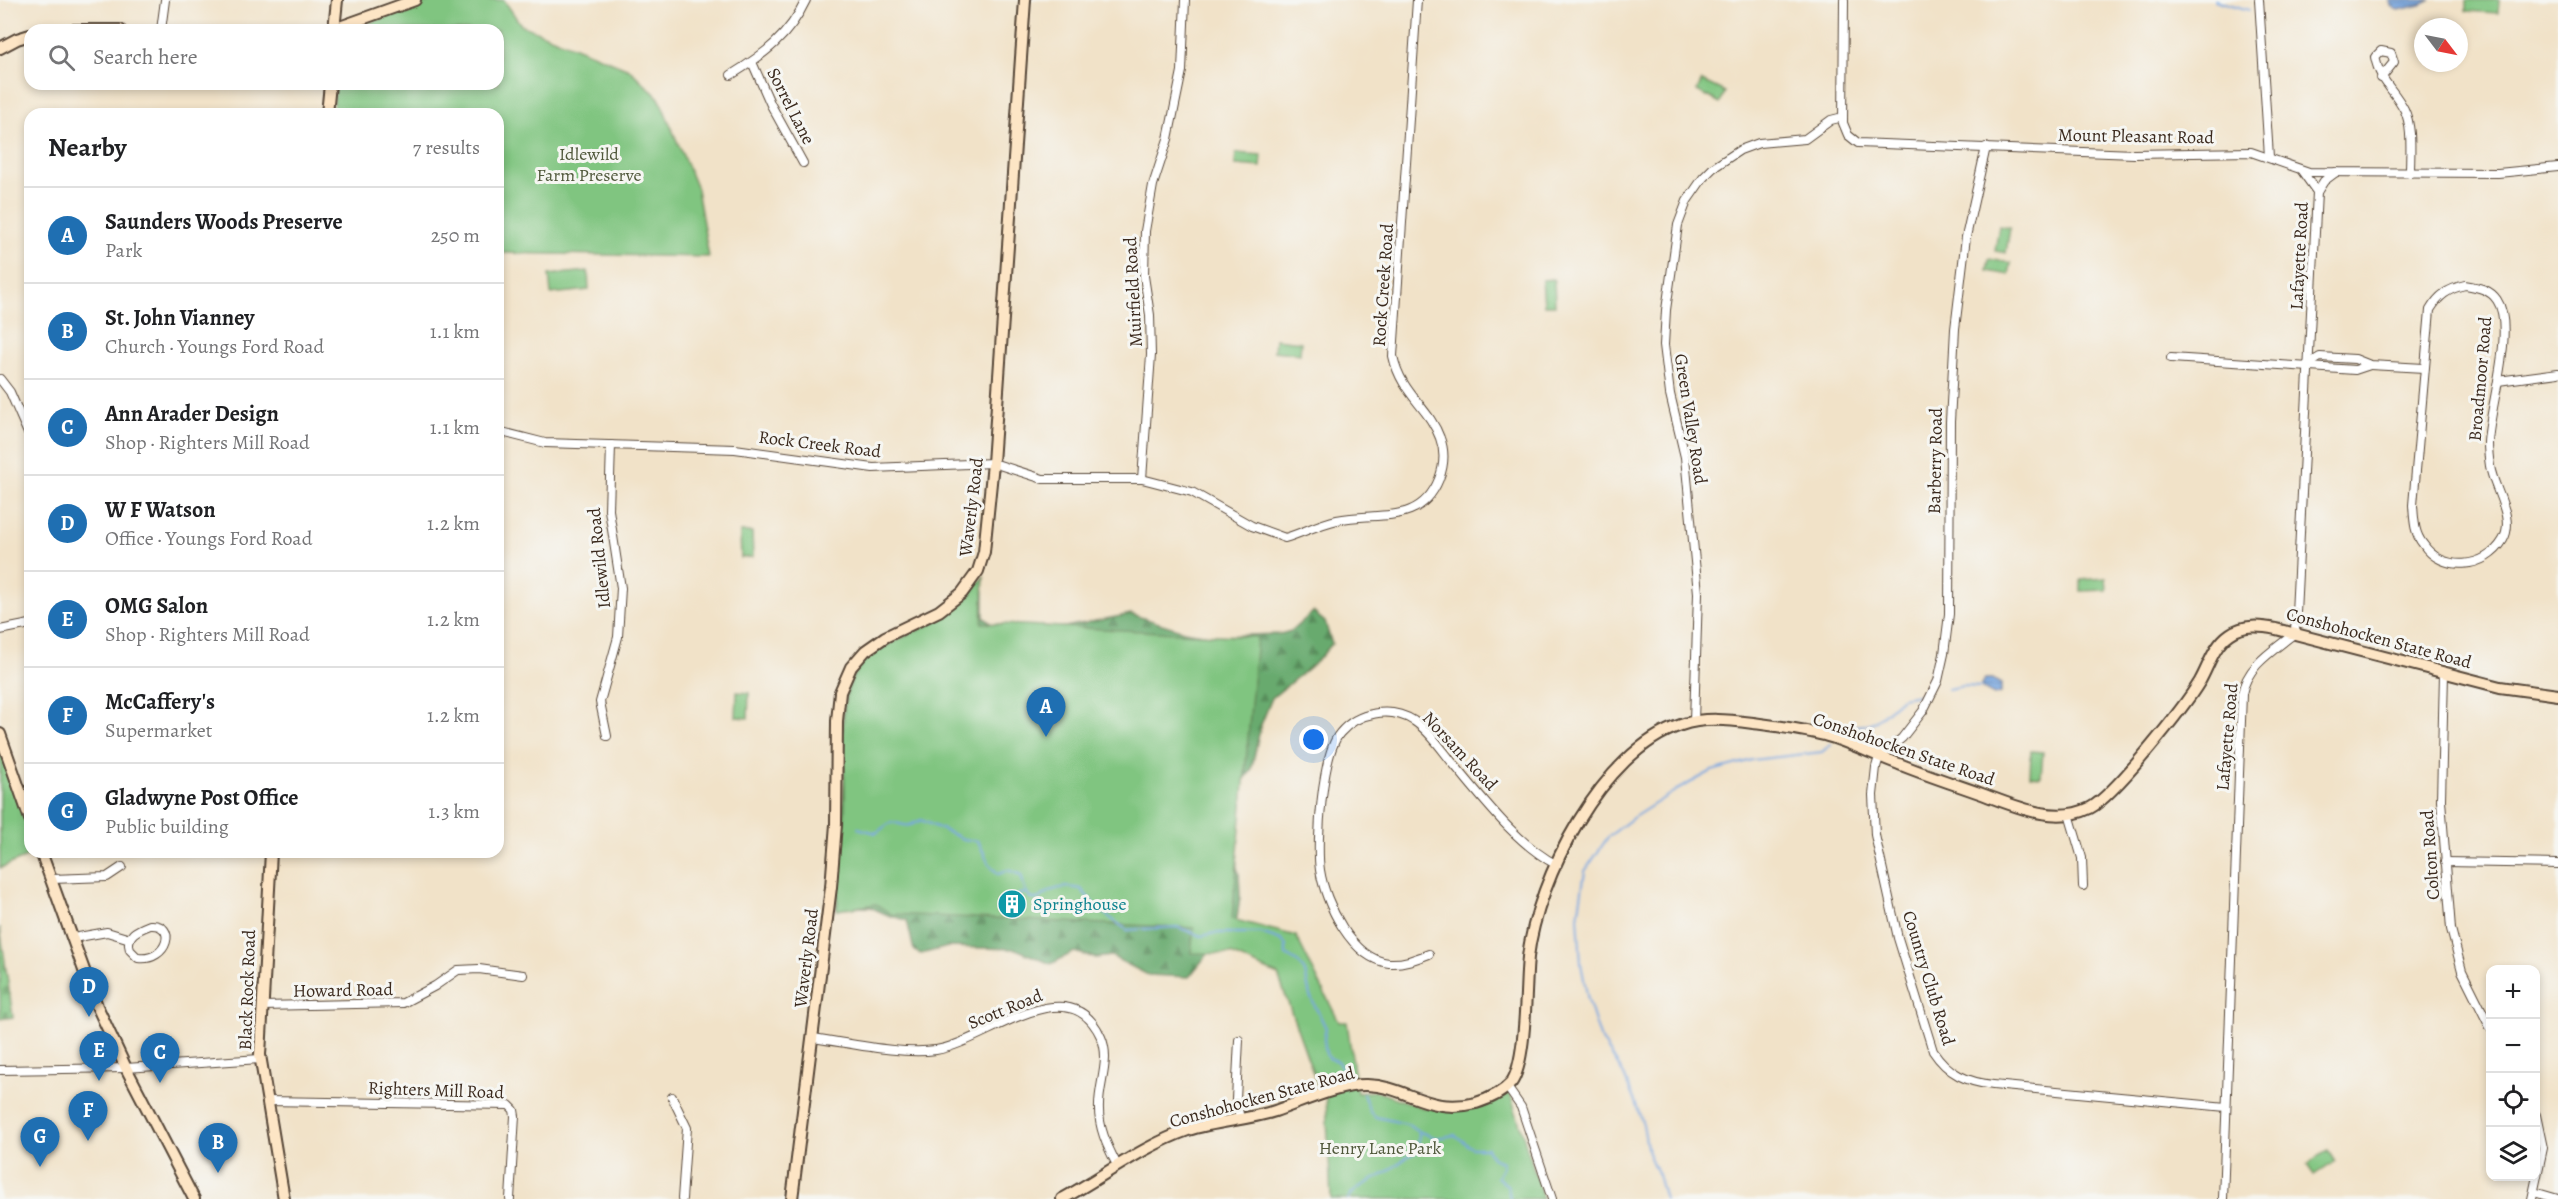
<!DOCTYPE html>
<meta charset="utf-8">
<style>
:root{--surface:#fff;--page:#f6f6f6;--text:#202124;--muted:#757577;--line:#e0e0e0;--accent:#1f6fb2}
body{margin:0;font-family:Alegreya,serif;background:var(--page);color:var(--text)}
.controls{position:absolute;right:18px;bottom:18px;display:grid;overflow:hidden;border-radius:12px;box-shadow:0 3px 9px #0003}
.controls button{width:54px;height:54px;display:grid;place-items:center;padding:0;border:0;border-bottom:2px solid var(--line);background:var(--surface);color:var(--text);font:30px sans-serif}
.compass{position:absolute;left:2414px;top:18px;width:54px;height:54px;border-radius:50%;background:var(--surface);box-shadow:0 3px 9px #0003;rotate:122deg}
.you{position:absolute;left:1314px;top:740px;width:21px;height:21px;margin:-15px;border:4px solid #fff;border-radius:50%;background:#1a73e8;box-shadow:0 0 0 9px #1a73e833}
.badge{display:grid;place-items:center;width:39px;height:39px;border-radius:50%;background:var(--accent);color:#fff;font-size:20px;font-weight:700}
.pin{position:absolute;translate:-50% -50px;filter:drop-shadow(0 2px 3px #0008)}
.pin::after{content:'';position:absolute;top:32px;width:21px;height:18px;background:inherit;clip-path:polygon(0 0,100% 0,50% 100%)}
.list{margin:0;padding:0;list-style:none}
h2{display:flex;justify-content:space-between;align-items:center;height:78px;margin:0;padding:0 24px;font-size:26px}
h2 small{font-size:20px;font-weight:400;color:var(--muted)}
.list li{display:grid;grid-template-columns:39px 1fr auto;gap:18px;align-items:center;box-sizing:border-box;height:96px;padding:0 24px;border-top:2px solid var(--line)}
.list b{display:block;font-size:22px;white-space:nowrap}
.list p{margin:0;font-size:20px;white-space:nowrap;color:var(--muted)}
.list em{font-size:20px;font-style:normal;color:var(--muted)}
.icon{flex:none;width:33px;height:33px;fill:none;stroke:currentColor;stroke-width:2;stroke-linecap:round;stroke-linejoin:round}
.map{position:relative;flex:none;width:2558px;height:1199px;overflow:hidden}
.search{position:absolute;background:var(--surface);box-shadow:0 3px 9px #0003;left:24px;top:24px;width:480px;height:66px;display:flex;align-items:center;gap:15px;box-sizing:border-box;padding:0 21px;border-radius:18px;color:var(--muted);font-size:22px}
.panel{position:absolute;background:var(--surface);box-shadow:0 3px 9px #0003;left:24px;top:108px;width:480px;height:750px;border-radius:18px}
.map>svg:first-child{display:block}
</style>
<div class="map">
<svg width="2558" height="1199" viewBox="0 0 2558 1199">
<defs>
<pattern id="forest-firs" width="22" height="20" patternUnits="userSpaceOnUse" patternTransform="scale(1.5)"><rect width="22" height="20" fill="#68aa6e"/><path d="M5 1l3.5 6h-7zM16 11l3.5 6h-7z" fill="#578b5a"/></pattern>
<pattern id="cemetery-stones" width="16" height="16" patternUnits="userSpaceOnUse" patternTransform="scale(1.5)"><rect width="16" height="16" fill="#80c580"/><path d="M2 7V4a2 2 0 0 1 4 0v3zM10 15v-3a2 2 0 0 1 4 0v3z" fill="#6aa068"/></pattern>
<pattern id="water-rules" width="6" height="5" patternUnits="userSpaceOnUse" patternTransform="scale(1.5)"><rect width="6" height="5" fill="#77a6e0"/><path d="M0 2.5h6" fill="none" stroke="#6387b5"/></pattern>
</defs>
<rect width="100%" height="100%" fill="#f6f6f2"/>
<filter id="ink" filterUnits="userSpaceOnUse"><feTurbulence type="fractalNoise" baseFrequency=".0167" numOctaves="2"/><feDisplacementMap in="SourceGraphic" scale="12" xChannelSelector="R" yChannelSelector="G"/><feConvolveMatrix kernelMatrix="1 2 1 2 8 2 1 2 1" color-interpolation-filters="sRGB"/></filter>
<filter id="wash" filterUnits="userSpaceOnUse"><feTurbulence type="fractalNoise" baseFrequency=".008" numOctaves="4" result="noise"/><feDisplacementMap in="SourceGraphic" scale="24" xChannelSelector="R" yChannelSelector="G"/><feGaussianBlur stdDeviation="1.35" result="paint"/><feColorMatrix in="noise" values="0 0 0 0 0 0 0 0 0 0 0 0 0 0 0 0 0 1.4 0 .05"/><feComposite in="paint" operator="in"/></filter>
<g filter="url(#wash)">
<rect width="100%" height="100%" fill="#f1e2c8"/>
<path fill="url(#forest-firs)" stroke="#526a46" stroke-width="1.5" d="M982,581L984,592V617L993,625L1065,627L1131,614L1184,631L1216,636L1280,634L1291,631L1313,612L1325,622L1332,644L1318,660L1272,698L1261,725L1251,771L1236,791L1232,855L1239,873L1240,897L1237,918L1189,977L1148,975L1111,956L1096,958L1074,952L1051,964L1016,949L948,947L921,954L914,951L907,920L890,916L870,907L836,908L844,777L842,716L846,688L854,673L866,658L885,646L948,614L979,647L1046,663L965,614L962,602L976,582Z"/>
<path fill="url(#cemetery-stones)" stroke="#5e784f" stroke-width="1.5" d="M0,927L13,1017L0,1019Z"/>
<g fill="#80c580" stroke="#5e784f" stroke-width="1.5">
<path d="M434,0H504L521,25L629,69L659,98L697,189L709,257L498,253V114H333L335,84H498V30H348Z"/>
<path d="M2466,0H2499L2498,13L2466,11Z"/>
<path d="M1702,81L1725,92L1720,103L1697,91Z"/>
<path d="M1236,153L1262,155L1261,167L1235,165Z"/>
<path d="M1999,226L2010,228L2006,253L1995,251Z"/>
<path d="M1989,259L2011,263L2009,275L1987,271Z"/>
<path d="M588,271L589,290L551,294L549,275Z"/>
<path d="M1554,279L1555,305H1544L1542,280Z"/>
<path d="M1275,339L1301,342L1300,354L1274,351Z"/>
<path d="M740,532H752L753,557L741,558Z"/>
<path d="M984,575L982,623L1257,637L1232,919L1296,936L1339,1022H1347L1357,1093L1375,1091L1424,1108L1456,1109L1491,1104L1510,1093L1543,1199H1331L1326,1099L1318,1087L1278,975L1231,954L1191,953L1194,928L891,914L876,904L837,910C840,873 845,836 845,800C845,768 839,719 848,690C852,676 860,664 871,656C913,625 956,627 984,575Z"/>
<path d="M2106,578L2107,590L2081,591V580Z"/>
<path d="M737,692L749,693L748,718L736,717Z"/>
<path d="M0,744L30,836V852L36,853L0,868Z"/>
<path d="M2031,751L2043,752L2041,777L2030,776Z"/>
<path d="M2328,1150L2335,1161L2314,1175L2307,1165Z"/>
</g>
<g fill="url(#water-rules)" stroke="#59687f" stroke-width="1.5">
<path d="M2390,0H2431L2421,5L2398,10L2391,5Z"/>
<path d="M1985,679H1992L2001,684V693L1994,695L1983,689L1981,685Z"/>
</g>
<g fill="none" stroke-linecap="round" stroke-linejoin="round">
<g stroke="#77a6e0" stroke-width="2">
<path d="M2215,0L2249,10"/>
<path d="M1948,689L1964,686L1981,687"/>
<path d="M1843,734L1853,726L1865,725L1876,721L1902,698L1924,694"/>
<path d="M858,828L876,833L891,822C909,825 904,829 921,820L963,839L978,841L989,864L998,874L1008,870L1021,875L1025,890L1031,899H1038C1052,888 1064,885 1081,889L1098,909L1127,930L1177,927L1201,936L1215,933H1261L1281,940L1286,945V955L1299,963L1305,972L1310,996L1326,1028L1324,1039L1326,1054L1329,1058L1337,1061L1350,1079"/>
<path d="M1015,903L1019,894L1027,893"/>
<path d="M1363,1094L1370,1112L1376,1117L1407,1124L1415,1130L1436,1138L1455,1135L1472,1148H1487L1492,1158L1502,1162L1503,1167L1497,1177L1508,1186L1510,1199"/>
<path d="M1348,1199C1356,1186 1369,1183 1382,1175C1395,1168 1404,1157 1418,1151L1419,1133"/>
<path d="M1665,1199L1658,1175L1648,1153L1643,1124L1635,1102L1623,1073L1600,1037L1588,1000L1581,964L1578,917L1585,871L1608,837L1634,817L1675,791L1712,771L1752,760L1822,752L1831,744"/>
</g>
</g>
</g>
<g filter="url(#ink)">
<g fill="none" stroke-linecap="round" stroke-linejoin="round">
<g stroke="#564638" stroke-width="10">
<g id="street">
<path d="M1844,0L1843,123L1848,135L1858,143L2134,154L2251,152L2309,172L2498,173L2558,167"/>
<path d="M2259,0L2269,157"/>
<path d="M161,30L165,0"/>
<path d="M752,62L771,105L803,163"/>
<path d="M731,75C765,54 789,36 806,0"/>
<path d="M2381,78L2394,62L2391,53L2381,51L2375,57C2380,82 2393,88 2404,109C2413,127 2410,154 2410,173"/>
<path d="M1986,147L1966,237L1955,329L1950,422L1949,614L1944,654L1938,681L1923,711L1902,738L1879,757L1876,767L1873,795L1875,835L1898,938L1933,1051C1948,1074 1967,1082 1993,1085L2226,1107"/>
<path d="M2302,171L2317,192"/>
<path d="M2465,285C2477,287 2490,289 2497,300C2516,328 2489,409 2488,443C2488,450 2489,459 2490,466C2493,488 2516,518 2503,540C2486,569 2442,573 2423,544C2414,533 2414,519 2413,505L2430,310C2439,295 2448,289 2465,285Z"/>
<path d="M2171,358L2355,370L2370,365"/>
<path d="M2307,365L2320,357L2355,359L2370,365L2424,368"/>
<path d="M0,379L10,392L27,431"/>
<path d="M2498,381L2558,373"/>
<path d="M498,431L545,443L735,449L873,468L993,463L1043,479H1142L1192,492L1252,526L1285,538C1302,533 1319,524 1337,520C1376,511 1420,527 1439,479C1444,466 1445,451 1440,438C1429,407 1401,394 1393,356L1417,0"/>
<path d="M1142,479L1151,355L1150,315L1144,276L1145,231L1153,185L1168,139L1182,71L1185,0"/>
<path d="M0,630L30,624"/>
<path d="M2444,673L2441,800L2451,929L2462,971L2490,1027"/>
<path d="M1694,722L1698,593L1685,457L1670,394L1664,345L1666,310L1678,225L1687,201L1703,178L1713,168L1740,150L1759,143L1805,139L1831,120L1843,117"/>
<path d="M607,736L600,702L618,637L621,588L609,510L611,445"/>
<path d="M2069,814L2082,858L2083,886"/>
<path d="M2445,862L2558,864"/>
<path d="M52,879L107,877L122,867"/>
<path d="M150,925C178,923 168,962 138,958L130,950C125,935 137,930 150,925Z"/>
<path d="M73,938L107,932L130,939"/>
<path d="M1429,954C1416,959 1403,964 1389,963C1352,959 1325,903 1320,870C1316,842 1322,754 1340,733C1358,712 1390,706 1414,721C1429,731 1440,747 1451,761C1481,796 1516,844 1557,865"/>
<path d="M262,1006L403,1003L435,986L458,970L479,969L523,975"/>
<path d="M813,1038C849,1043 901,1055 936,1050C985,1043 1069,965 1101,1037C1111,1059 1099,1083 1099,1105C1098,1127 1107,1146 1117,1165"/>
<path d="M1239,1040L1236,1099L1240,1119"/>
<path d="M0,1070L126,1068L260,1059"/>
<path d="M1507,1087L1521,1107L1552,1199"/>
<path d="M672,1097L687,1128L682,1199"/>
<path d="M267,1101L509,1105L514,1110L515,1116L510,1199"/>
<path d="M2534,1192L2558,1199"/>
<path d="M2223,1199L2242,694C2247,665 2273,651 2295,633L2317,192L2324,181L2336,172"/>
<path d="M2532,1199L2543,1148L2536,1115"/>
</g>
</g>
<g stroke="#564638" stroke-width="14">
<g id="secondary">
<path d="M59,30H120"/>
<path d="M324,30L334,29L415,0"/>
<path d="M334,30L337,0"/>
<path d="M0,48L17,39L30,35"/>
<path d="M327,114L330,84"/>
<path d="M0,734L30,819"/>
<path d="M41,852L97,1006L126,1068L194,1199"/>
<path d="M271,852L260,1055L284,1199"/>
<path d="M792,1199L831,887L836,824L837,721L840,692L851,667L865,651L885,637L939,611L962,593L978,571L984,552L993,463L1025,0"/>
<path d="M1062,1199C1104,1176 1143,1146 1188,1130C1216,1121 1247,1120 1275,1111C1302,1102 1339,1084 1367,1085C1407,1086 1428,1115 1476,1103C1489,1099 1502,1093 1511,1083C1527,1062 1525,986 1528,957C1537,879 1602,751 1681,725C1704,717 1729,720 1753,723C1776,726 1801,729 1824,735C1850,742 1874,755 1899,764C1926,775 1954,784 1982,794C2015,806 2055,825 2090,808C2114,796 2185,706 2200,681C2209,665 2214,645 2230,634C2244,624 2261,626 2276,629L2500,687L2558,695"/>
</g>
</g>
<use href="#street" stroke="#fff" stroke-width="8"/>
<use href="#secondary" stroke="#fde5c5" stroke-width="10"/>
</g>
</g>
<defs>
<g id="building-disc" transform="scale(1.5)"><circle r="9.5" fill="#0f9aa8" stroke="#f6f6f2"/><path d="M-4-6H4V6H1V3H-1V6H-4ZM-2.5-4.3h1.7v1.8h-1.7ZM.8-4.3h1.7v1.8H.8ZM-2.5-1h1.7V.8h-1.7ZM.8-1h1.7V.8H.8Z" fill="#fff"/></g>
</defs>
<g fill-rule="evenodd">
<use href="#building-disc" x="1012" y="904"/>
</g>
<g text-anchor="middle" stroke-width="6" stroke-linejoin="round" paint-order="stroke">
<g font-size="18" fill="#3b2a1e" stroke="#f6f6f2">
<text transform="translate(791 106) rotate(63)" y="6">Sorrel Lane</text>
<text transform="translate(2136 136) rotate(1)" y="6">Mount Pleasant Road</text>
<text transform="translate(2299 256) rotate(-87)" y="6">Lafayette Road</text>
<text transform="translate(1383 285) rotate(-86)" y="6">Rock Creek Road</text>
<text transform="translate(1133 292) rotate(-93)" y="6">Muirfield Road</text>
<text transform="translate(2480 379) rotate(-85)" y="6">Broadmoor Road</text>
<text transform="translate(1691 419) rotate(81)" y="6">Green Valley Road</text>
<text transform="translate(820 444) rotate(7)" y="6">Rock Creek Road</text>
<text transform="translate(1935 461) rotate(-89)" y="6">Barberry Road</text>
<text transform="translate(971 507) rotate(-83)" y="6">Waverly Road</text>
<text transform="translate(599 558) rotate(-96)" y="6">Idlewild Road</text>
<text transform="translate(2379 638) rotate(15)" y="6">Conshohocken State Road</text>
<text transform="translate(2227 737) rotate(-85)" y="6">Lafayette Road</text>
<text transform="translate(1904 749) rotate(19)" y="6">Conshohocken State Road</text>
<text transform="translate(1460 751) rotate(47)" y="6">Norsam Road</text>
<text transform="translate(2430 855) rotate(-94)" y="6">Colton Road</text>
<text transform="translate(806 958) rotate(-83)" y="6">Waverly Road</text>
<text transform="translate(1929 978) rotate(73)" y="6">Country Club Road</text>
<text transform="translate(247 990) rotate(-88)" y="6">Black Rock Road</text>
<text transform="translate(343 990) rotate(-1)" y="6">Howard Road</text>
<text transform="translate(1005 1009) rotate(-22)" y="6">Scott Road</text>
<text transform="translate(436 1090) rotate(2)" y="6">Righters Mill Road</text>
<text transform="translate(1262 1097) rotate(-15)" y="6">Conshohocken State Road</text>
</g>
<g font-size="18" fill="#50583b" stroke="#f6f6f2">
<text x="589" y="160">Idlewild<tspan x="589" dy="21">Farm Preserve</tspan></text>
<text x="1380" y="1154">Henry Lane Park</text>
</g>
<g font-size="18" fill="#0d838f" stroke="#f6f6f2" text-anchor="start">
<text x="1033" y="910">Springhouse</text>
</g>
</g>
</svg>
<div class="controls">
<button>+</button>
<button>−</button>
<button><svg class="icon" aria-label="locate" viewBox="0 0 24 24"><circle cx="12" cy="12" r="6"/><path d="M12 2v4M12 18v4M2 12h4M18 12h4"/></svg></button>
<button><svg class="icon" aria-label="layers" viewBox="0 0 24 24"><path d="M12 4l9 5-9 5-9-5zM3 14l9 5 9-5"/></svg></button>
</div>
<svg class="compass" viewBox="-18 -18 36 36"><path d="M0-13l5 13h-10z" fill="#e53935"/><path d="M0 13l5-13h-10z" fill="#757577"/></svg>
<div class="you"></div>
<div class="pin badge" style="left:1046px;top:737px">A</div>
<div class="pin badge" style="left:218px;top:1173px">B</div>
<div class="pin badge" style="left:160px;top:1083px">C</div>
<div class="pin badge" style="left:89px;top:1017px">D</div>
<div class="pin badge" style="left:99px;top:1081px">E</div>
<div class="pin badge" style="left:88px;top:1141px">F</div>
<div class="pin badge" style="left:40px;top:1167px">G</div>
<div class="search"><svg class="icon" aria-label="search" viewBox="0 0 24 24"><circle cx="10" cy="10" r="6"/><path d="M15 15l6 6"/></svg>Search here</div>
<section class="panel">
<h2>Nearby<small>7 results</small></h2>
<ul class="list">
<li><span class="badge">A</span><div><b>Saunders Woods Preserve</b><p>Park</p></div><em>250 m</em></li>
<li><span class="badge">B</span><div><b>St. John Vianney</b><p>Church · Youngs Ford Road</p></div><em>1.1 km</em></li>
<li><span class="badge">C</span><div><b>Ann Arader Design</b><p>Shop · Righters Mill Road</p></div><em>1.1 km</em></li>
<li><span class="badge">D</span><div><b>W F Watson</b><p>Office · Youngs Ford Road</p></div><em>1.2 km</em></li>
<li><span class="badge">E</span><div><b>OMG Salon</b><p>Shop · Righters Mill Road</p></div><em>1.2 km</em></li>
<li><span class="badge">F</span><div><b>McCaffery's</b><p>Supermarket</p></div><em>1.2 km</em></li>
<li><span class="badge">G</span><div><b>Gladwyne Post Office</b><p>Public building</p></div><em>1.3 km</em></li>
</ul>
</section>
</div>
